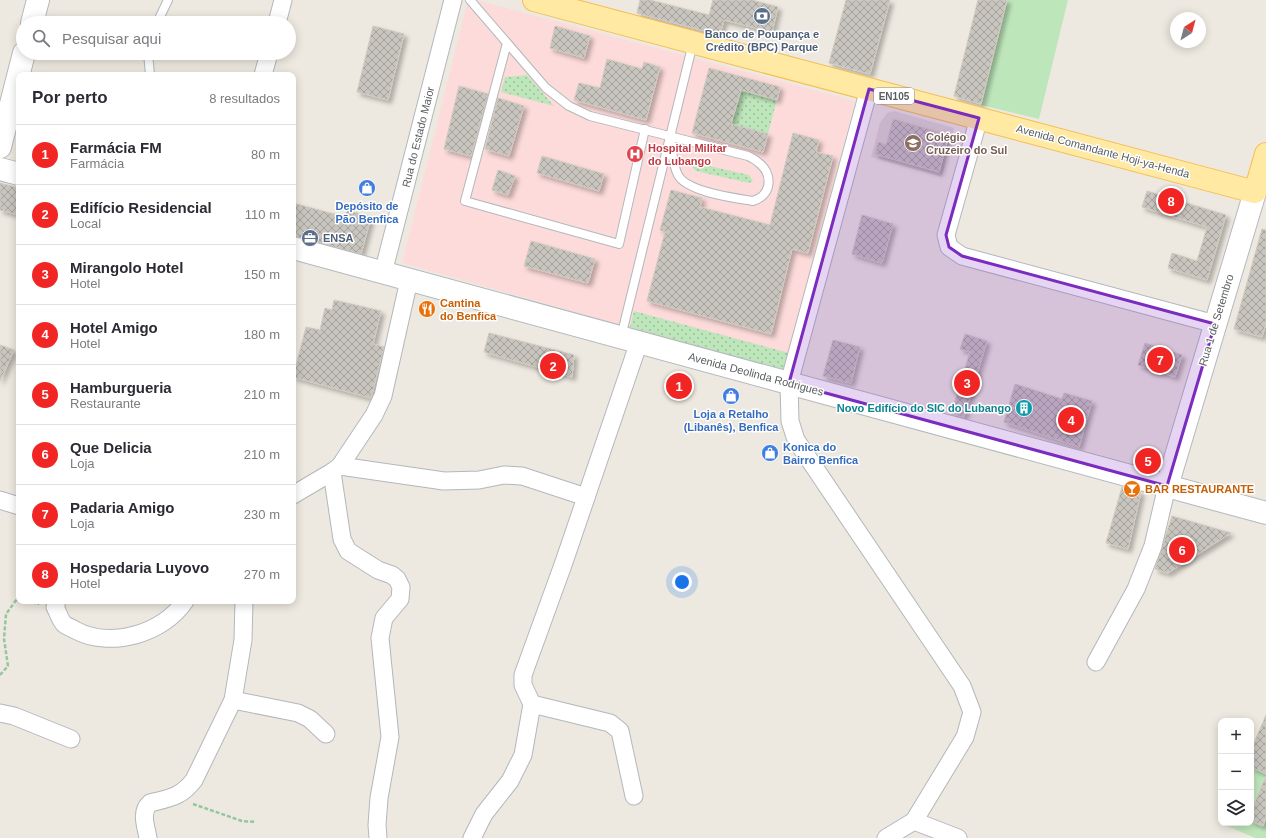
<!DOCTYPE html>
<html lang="pt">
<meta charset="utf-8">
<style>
:root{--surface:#fff;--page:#f2f2f3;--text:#2b2b33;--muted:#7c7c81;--line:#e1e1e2;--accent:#f02524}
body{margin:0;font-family:Helvetica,sans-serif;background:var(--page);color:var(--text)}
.controls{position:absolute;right:12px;bottom:12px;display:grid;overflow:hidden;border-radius:8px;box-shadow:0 2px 10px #0003}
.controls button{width:36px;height:36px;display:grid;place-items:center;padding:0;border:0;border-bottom:1px solid var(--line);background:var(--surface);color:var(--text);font:20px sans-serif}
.compass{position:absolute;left:1170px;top:12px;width:36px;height:36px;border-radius:50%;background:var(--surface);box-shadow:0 2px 10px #0003;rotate:36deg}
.you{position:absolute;left:682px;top:582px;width:14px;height:14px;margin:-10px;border:3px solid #fff;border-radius:50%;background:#1a73e8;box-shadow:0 0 0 6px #1a73e833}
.badge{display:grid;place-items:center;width:26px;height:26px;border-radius:50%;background:var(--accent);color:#fff;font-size:13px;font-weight:700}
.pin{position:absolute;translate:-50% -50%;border:2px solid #fff;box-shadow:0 1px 4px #0006}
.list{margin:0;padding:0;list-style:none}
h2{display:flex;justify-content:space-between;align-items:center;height:52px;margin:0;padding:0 16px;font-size:17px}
h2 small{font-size:13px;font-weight:400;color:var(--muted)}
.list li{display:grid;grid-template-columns:26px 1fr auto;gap:12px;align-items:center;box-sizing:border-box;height:60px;padding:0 16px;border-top:1px solid var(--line)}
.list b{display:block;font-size:15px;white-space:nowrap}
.list p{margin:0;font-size:13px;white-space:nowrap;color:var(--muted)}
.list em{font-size:13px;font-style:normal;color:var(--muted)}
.icon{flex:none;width:22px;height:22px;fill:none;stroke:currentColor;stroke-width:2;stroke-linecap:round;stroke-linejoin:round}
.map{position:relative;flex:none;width:1266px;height:838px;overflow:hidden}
.search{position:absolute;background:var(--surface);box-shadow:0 2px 10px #0003;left:16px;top:16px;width:280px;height:44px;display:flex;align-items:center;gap:10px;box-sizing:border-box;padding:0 14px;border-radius:22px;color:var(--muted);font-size:15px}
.panel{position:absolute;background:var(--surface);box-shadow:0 2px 10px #0003;left:16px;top:72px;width:280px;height:532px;border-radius:8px}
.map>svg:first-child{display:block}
</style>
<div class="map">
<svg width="1266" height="838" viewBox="0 0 1266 838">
<defs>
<pattern id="garden-dots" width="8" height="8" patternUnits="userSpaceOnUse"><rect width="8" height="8" fill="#bee6bb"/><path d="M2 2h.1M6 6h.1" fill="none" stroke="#9dbe9b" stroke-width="1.8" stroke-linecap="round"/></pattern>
<pattern id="building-cross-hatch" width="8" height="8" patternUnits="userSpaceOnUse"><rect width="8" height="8" fill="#c8c4be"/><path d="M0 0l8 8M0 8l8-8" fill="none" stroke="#a5a29e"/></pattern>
<filter id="shadow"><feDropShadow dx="3.5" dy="3.5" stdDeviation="2" flood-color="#0004"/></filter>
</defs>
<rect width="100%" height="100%" fill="#ede9e0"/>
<path fill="#ddd8cf" d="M894,111L954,128L942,177L871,157L880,123L887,113Z"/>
<path fill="#fcdbda" d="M468,0H476L855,101L785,371L402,263Z"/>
<g fill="#bee6bb">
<path d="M1007,0H1068L1039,119L981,105Z"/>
<path d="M1266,715V838H1255L1220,823L1221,820V823H1251V750Z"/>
</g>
<g fill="url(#garden-dots)">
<path d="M527,75L554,106L501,92L505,77Z"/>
<path d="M718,83L777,99L768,134L697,115Z"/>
<path d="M696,163L749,175L753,181L749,183L696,171L691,166Z"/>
<path d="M634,311L789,353L785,371L630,327Z"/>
</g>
<g fill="url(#building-cross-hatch)" stroke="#d2cabf" filter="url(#shadow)">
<path d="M640,0H650L709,15L713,0H752L778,7L772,32L724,20L720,35L637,13Z"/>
<path d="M846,0H890L870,74L829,63Z"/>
<path d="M978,0H1007L981,104L954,96Z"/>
<path d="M373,26L404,34L388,100L357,92Z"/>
<path d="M555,26L590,36L584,58L550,48Z"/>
<path d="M607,59L642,69L644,62L660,67L646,120L574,100L579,83L600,88Z"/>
<path d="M709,68L780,87L777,100L741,90L731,124L768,134L763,152L692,133Z"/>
<path d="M459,86L488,94L471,156L444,149Z"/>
<path d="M498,98L524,106L509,156L485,149Z"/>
<path d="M893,119L949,135L939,172L875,154L878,142L886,145Z"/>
<path d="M793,133L819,140L816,152L833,156L808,253L792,249L771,334L647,301L665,232L660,230L671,190L702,198L700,207L770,225Z"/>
<path d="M542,156L604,174L599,191L537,173Z"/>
<path d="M498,170L515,176L508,195L492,190Z"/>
<path d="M0,183L19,188V215L0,210Z"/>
<path d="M1147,191L1226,215L1207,280L1168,268L1172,253L1197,261L1207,227L1142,207Z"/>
<path d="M293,203L345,217L347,210L371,217L361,254L293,236Z"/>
<path d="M862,215L893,224L882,263L852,254Z"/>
<path d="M1262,229L1266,230V323L1262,337L1234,329Z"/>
<path d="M531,241L595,259L588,283L524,266Z"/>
<path d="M334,300L381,311L373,344L384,347L371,398L293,377L306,327L320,330L325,308L332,310Z"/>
<path d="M489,333L574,355L572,377L484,352Z"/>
<path d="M965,334L987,341L964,417L951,414L970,352L960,349Z"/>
<path d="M833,340L860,347L851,383L823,376Z"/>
<path d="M1145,343L1182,355L1175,377L1138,365Z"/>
<path d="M0,345L14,350L0,381Z"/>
<path d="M1015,384L1062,399L1064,393L1092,401L1079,447L1004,422Z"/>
<path d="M1122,487L1141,492L1128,549L1106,543Z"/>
<path d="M1172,516L1231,533L1168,573L1155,569Z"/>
<path d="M1266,715V774L1251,767V750Z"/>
<path d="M1266,776V818L1263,826L1251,821V812Z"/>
</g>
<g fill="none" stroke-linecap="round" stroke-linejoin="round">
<g stroke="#b3b7bc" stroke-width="10">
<g id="lane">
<path d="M470,0L546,88L569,106L590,116L748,156C752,158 756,160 759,163C774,175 771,196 753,201C735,198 687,192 678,175C672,164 672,147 670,135"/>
<path d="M157,23L168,0"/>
<path d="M507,43L465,201L619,244L645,129"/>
<path d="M148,53L150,75"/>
<path d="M621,337L693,43"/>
</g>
</g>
<g stroke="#b3b7bc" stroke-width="19">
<g id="street">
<path d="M277,23L283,0"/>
<path d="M263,75L269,53"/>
<path d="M869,89L789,383L790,421L796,440L962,686L972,712L965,737L914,821L886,838"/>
<path d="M979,118L946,235L949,247L962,256L1215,324"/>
<path d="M383,273L453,0"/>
<path d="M340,466L444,481L479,480L504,475L522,476L586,497"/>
<path d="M332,472L342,539L348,551L378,570L392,575L397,579L401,587L400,599L384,618L380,638L390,737L379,798L377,825L378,838"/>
<path d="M293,495L332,472L340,466L374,415L383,396L409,280"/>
<path d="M0,500L19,506"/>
<path d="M57,601L55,607C58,612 60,620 64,624C66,626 72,628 75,630C110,649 163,634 185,601"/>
<path d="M1096,662L1136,589L1153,546L1167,486"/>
<path d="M233,700L298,713L310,719L326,734"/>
<path d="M532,704L610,723L620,731L634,796"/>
<path d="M0,713L14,716L71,739"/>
<path d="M914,821L958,838"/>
<path d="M148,838C146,826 140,812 150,803C170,798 181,797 194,780L233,700L243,640L244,601"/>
<path d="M472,838L484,814L510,781L523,755L532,704L523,685V675L564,562L639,342"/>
</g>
</g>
<g stroke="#b4b9be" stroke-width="24">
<g id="secondary">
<path d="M32,23L38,0"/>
<path d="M0,147L24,53"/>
<path d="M0,169L19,174"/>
<path d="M293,248L1266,513"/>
<path d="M1167,486L1255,192"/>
</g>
</g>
<g stroke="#f7bc50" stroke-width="24">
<path id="primary" d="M534,0L1255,192L1266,154"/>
</g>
<g stroke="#94c79f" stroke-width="2.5" stroke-dasharray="4 2" stroke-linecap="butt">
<path d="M26,601L39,604"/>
<path d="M0,675L8,666L4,639L6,614L17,599H19"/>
<path d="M193,804L242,821L256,822"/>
</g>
<use href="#lane" stroke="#fff" stroke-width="8"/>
<use href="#street" stroke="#fff" stroke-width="17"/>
<use href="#secondary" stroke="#fff" stroke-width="22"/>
<use href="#primary" stroke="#ffe9a3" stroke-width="22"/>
</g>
<path fill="#7b2cbf" fill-opacity="0.2" stroke="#7b2cbf" stroke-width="3" stroke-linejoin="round" d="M869,89L979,118L946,235L949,247L962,256L1215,324L1167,486L789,383Z"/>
<defs>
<g id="bank-disc" transform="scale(0.9)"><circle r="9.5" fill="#5c6f8a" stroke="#fff"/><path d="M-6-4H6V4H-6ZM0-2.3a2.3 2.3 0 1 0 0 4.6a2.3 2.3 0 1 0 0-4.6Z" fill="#fff"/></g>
<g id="school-disc" transform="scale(0.9)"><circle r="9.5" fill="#8d6e63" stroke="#fff"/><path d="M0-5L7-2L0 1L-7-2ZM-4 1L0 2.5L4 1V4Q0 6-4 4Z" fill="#fff"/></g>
<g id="hospital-disc" transform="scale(0.9)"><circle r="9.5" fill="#e0444e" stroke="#fff"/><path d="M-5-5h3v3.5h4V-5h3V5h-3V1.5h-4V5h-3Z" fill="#fff"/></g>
<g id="shop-disc" transform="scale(0.9)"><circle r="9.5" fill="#3f7fe0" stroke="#fff"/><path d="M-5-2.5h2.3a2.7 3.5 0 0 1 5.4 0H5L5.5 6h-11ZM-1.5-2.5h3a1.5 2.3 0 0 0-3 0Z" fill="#fff"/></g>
<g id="office-disc" transform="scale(0.9)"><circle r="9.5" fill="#5c6f8a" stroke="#fff"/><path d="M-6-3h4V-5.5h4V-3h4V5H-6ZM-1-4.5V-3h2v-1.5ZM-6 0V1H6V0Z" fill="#fff"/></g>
<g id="restaurant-disc" transform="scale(0.9)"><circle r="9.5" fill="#e8710a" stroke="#fff"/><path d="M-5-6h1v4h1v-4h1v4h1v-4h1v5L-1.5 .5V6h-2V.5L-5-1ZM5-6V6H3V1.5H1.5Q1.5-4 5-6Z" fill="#fff"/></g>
<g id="building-disc" transform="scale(0.9)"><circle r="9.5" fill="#0f9aa8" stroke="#fff"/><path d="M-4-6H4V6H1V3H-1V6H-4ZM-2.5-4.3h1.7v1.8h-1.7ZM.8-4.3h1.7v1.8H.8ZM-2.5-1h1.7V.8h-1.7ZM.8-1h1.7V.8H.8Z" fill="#fff"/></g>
<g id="bar-disc" transform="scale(0.9)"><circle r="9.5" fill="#e8710a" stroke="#fff"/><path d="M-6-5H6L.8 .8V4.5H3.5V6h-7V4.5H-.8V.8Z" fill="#fff"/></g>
</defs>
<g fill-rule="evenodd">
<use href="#bank-disc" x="762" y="16"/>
<use href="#school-disc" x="913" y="143"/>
<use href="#hospital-disc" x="635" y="154"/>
<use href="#shop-disc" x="367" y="188"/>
<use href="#office-disc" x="310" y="238"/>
<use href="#restaurant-disc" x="427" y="309"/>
<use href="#shop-disc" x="731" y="396"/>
<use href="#building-disc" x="1024" y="408"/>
<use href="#shop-disc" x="770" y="453"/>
<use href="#bar-disc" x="1132" y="489"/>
</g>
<g text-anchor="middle" stroke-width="3" stroke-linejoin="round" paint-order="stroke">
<rect fill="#fff" stroke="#8b8e91" stroke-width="1" x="874" y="88" width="40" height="16" rx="3"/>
<g font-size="10" font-weight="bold" fill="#595e62">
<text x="894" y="100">EN105</text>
</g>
<g font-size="11" font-weight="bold" fill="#4e5e75" stroke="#fff">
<text x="762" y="38">Banco de Poupança e<tspan x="762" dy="13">Crédito (BPC) Parque</tspan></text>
<text x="323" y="242" text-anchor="start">ENSA</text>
</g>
<g font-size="11" fill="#595e62" stroke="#fff">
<text transform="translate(418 137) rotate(-76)" y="4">Rua do Estado Maior</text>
<text transform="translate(1103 151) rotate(15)" y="4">Avenida Comandante Hoji-ya-Henda</text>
<text transform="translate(1216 320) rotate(-73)" y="4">Rua 1 de Setembro</text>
<text transform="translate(756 374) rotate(15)" y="4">Avenida Deolinda Rodrigues</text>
</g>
<g font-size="11" font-weight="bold" fill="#785e54" stroke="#fff" text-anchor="start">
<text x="926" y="141">Colégio<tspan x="926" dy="13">Cruzeiro do Sul</tspan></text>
</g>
<g font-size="11" font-weight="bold" fill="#be3a42" stroke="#fff" text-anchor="start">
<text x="648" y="152">Hospital Militar<tspan x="648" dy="13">do Lubango</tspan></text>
</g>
<g font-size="11" font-weight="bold" fill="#366cbe" stroke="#fff">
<text x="367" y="210">Depósito de<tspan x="367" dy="13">Pão Benfica</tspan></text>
<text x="731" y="418">Loja a Retalho<tspan x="731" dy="13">(Libanês), Benfica</tspan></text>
<text x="783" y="451" text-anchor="start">Konica do<tspan x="783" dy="13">Bairro Benfica</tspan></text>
</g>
<g font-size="11" font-weight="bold" fill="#c56008" stroke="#fff" text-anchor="start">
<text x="440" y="307">Cantina<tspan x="440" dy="13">do Benfica</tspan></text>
<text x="1145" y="493">BAR RESTAURANTE</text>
</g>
<g font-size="11" font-weight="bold" fill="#0d838f" stroke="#fff" text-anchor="end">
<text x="1011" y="412">Novo Edifício do SIC do Lubango</text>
</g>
</g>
</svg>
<div class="controls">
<button>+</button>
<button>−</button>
<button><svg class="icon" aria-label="layers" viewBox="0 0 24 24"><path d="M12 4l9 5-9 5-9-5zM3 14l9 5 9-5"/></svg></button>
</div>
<svg class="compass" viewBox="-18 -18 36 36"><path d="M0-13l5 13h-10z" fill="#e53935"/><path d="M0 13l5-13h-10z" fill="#7c7c81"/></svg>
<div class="you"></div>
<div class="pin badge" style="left:679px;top:386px">1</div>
<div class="pin badge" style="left:553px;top:366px">2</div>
<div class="pin badge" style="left:967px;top:383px">3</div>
<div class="pin badge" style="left:1071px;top:420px">4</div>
<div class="pin badge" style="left:1148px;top:461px">5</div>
<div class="pin badge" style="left:1182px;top:550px">6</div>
<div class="pin badge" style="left:1160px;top:360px">7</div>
<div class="pin badge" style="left:1171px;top:201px">8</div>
<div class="search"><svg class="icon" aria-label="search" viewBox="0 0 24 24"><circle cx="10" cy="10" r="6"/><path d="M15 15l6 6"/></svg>Pesquisar aqui</div>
<section class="panel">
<h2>Por perto<small>8 resultados</small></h2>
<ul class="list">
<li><span class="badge">1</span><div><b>Farmácia FM</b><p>Farmácia</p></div><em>80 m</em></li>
<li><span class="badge">2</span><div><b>Edifício Residencial</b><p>Local</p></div><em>110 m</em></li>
<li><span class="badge">3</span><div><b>Mirangolo Hotel</b><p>Hotel</p></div><em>150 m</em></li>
<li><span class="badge">4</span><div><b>Hotel Amigo</b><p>Hotel</p></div><em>180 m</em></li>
<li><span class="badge">5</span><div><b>Hamburgueria</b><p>Restaurante</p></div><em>210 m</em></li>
<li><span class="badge">6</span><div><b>Que Delicia</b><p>Loja</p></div><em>210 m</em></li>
<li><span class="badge">7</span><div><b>Padaria Amigo</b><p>Loja</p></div><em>230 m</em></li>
<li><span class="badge">8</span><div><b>Hospedaria Luyovo</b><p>Hotel</p></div><em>270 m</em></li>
</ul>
</section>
</div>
